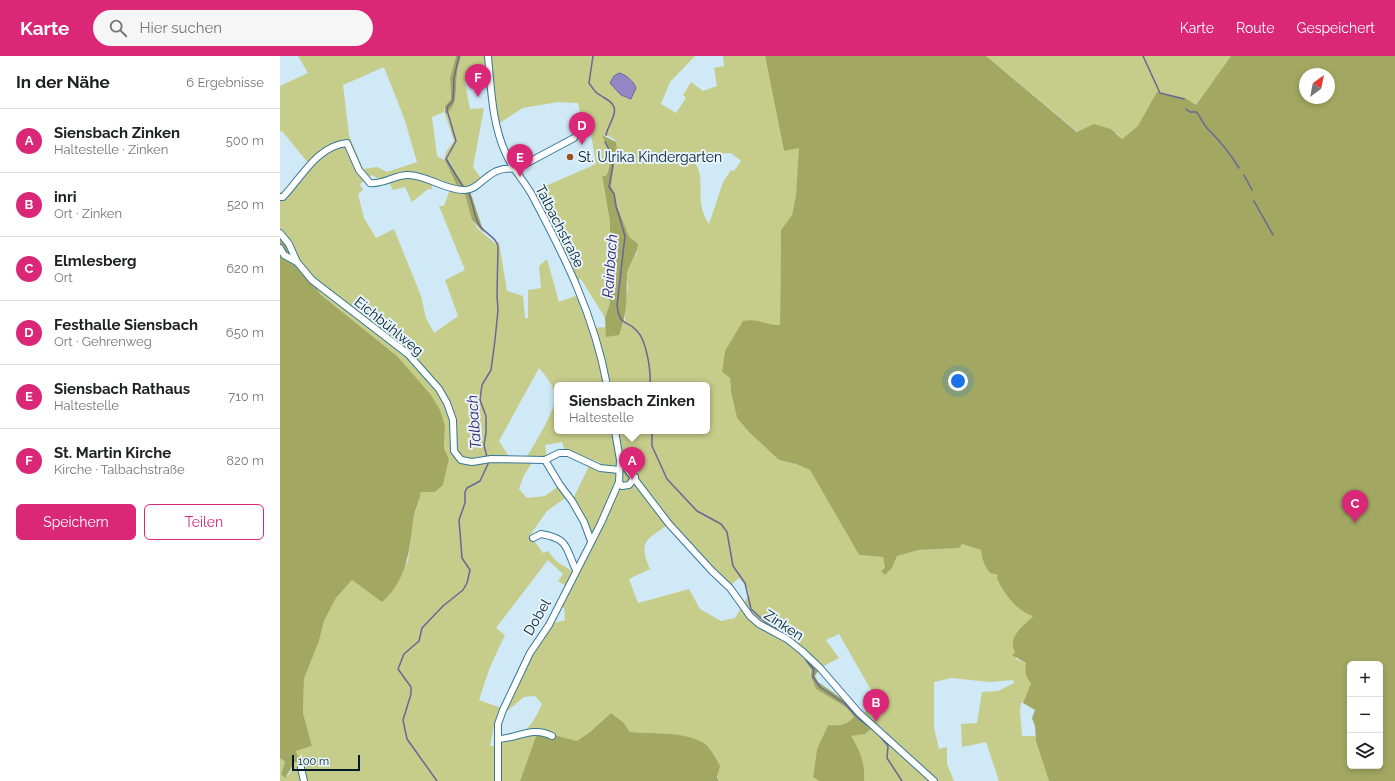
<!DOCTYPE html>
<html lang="de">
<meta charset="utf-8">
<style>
:root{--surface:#fff;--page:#f6f6f6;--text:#202124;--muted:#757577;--line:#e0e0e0;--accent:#db2777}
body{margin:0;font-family:Raleway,sans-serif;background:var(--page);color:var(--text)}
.controls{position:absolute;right:12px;bottom:12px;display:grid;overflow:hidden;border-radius:6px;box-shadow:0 2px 6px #0003}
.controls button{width:36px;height:36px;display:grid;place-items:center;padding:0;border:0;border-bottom:1px solid var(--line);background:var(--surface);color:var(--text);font:20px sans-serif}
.compass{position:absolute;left:1019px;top:12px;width:36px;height:36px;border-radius:50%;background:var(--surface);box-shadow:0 2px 6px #0003;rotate:32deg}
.scale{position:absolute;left:12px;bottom:10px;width:68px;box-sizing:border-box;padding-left:4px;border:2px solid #011b28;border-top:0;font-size:11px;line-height:14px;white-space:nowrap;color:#011b28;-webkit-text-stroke:3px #e7f4fb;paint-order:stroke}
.you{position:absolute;left:678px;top:325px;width:14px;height:14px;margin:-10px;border:3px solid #fff;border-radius:50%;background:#1a73e8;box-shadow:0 0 0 6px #1a73e833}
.badge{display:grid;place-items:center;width:26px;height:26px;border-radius:50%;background:var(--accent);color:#fff;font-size:13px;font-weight:700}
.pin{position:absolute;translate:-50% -33px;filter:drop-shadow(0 1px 2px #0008)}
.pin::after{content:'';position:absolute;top:21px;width:14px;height:12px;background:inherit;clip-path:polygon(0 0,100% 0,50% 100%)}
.popup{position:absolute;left:274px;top:326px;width:156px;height:52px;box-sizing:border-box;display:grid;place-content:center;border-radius:6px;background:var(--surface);filter:drop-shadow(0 1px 3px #0005);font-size:13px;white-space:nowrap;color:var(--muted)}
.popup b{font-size:15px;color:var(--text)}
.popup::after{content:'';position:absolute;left:50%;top:100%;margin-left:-8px;border:8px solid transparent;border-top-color:var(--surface)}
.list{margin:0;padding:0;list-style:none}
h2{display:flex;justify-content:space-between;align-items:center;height:52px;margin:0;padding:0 16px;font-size:17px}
h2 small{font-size:13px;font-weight:400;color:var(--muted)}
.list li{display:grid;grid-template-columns:26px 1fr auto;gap:12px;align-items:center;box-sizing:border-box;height:64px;padding:0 16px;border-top:1px solid var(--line)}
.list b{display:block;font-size:15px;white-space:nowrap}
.list p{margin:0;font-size:13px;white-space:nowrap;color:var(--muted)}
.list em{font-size:13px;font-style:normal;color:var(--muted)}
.actions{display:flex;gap:8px;padding:12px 16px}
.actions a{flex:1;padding:9px 0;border:1px solid var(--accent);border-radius:6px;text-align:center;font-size:14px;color:var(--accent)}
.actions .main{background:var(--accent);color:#fff}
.icon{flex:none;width:22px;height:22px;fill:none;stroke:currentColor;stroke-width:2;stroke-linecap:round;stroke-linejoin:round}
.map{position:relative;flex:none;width:1115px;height:725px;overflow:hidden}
header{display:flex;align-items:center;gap:24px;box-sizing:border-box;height:56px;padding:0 20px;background:var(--accent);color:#fff}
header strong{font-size:19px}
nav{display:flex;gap:22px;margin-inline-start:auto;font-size:14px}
.search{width:280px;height:36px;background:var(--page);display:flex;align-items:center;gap:10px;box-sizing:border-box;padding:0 14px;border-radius:22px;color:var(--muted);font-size:15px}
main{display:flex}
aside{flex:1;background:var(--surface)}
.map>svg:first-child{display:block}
</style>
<header>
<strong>Karte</strong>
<div class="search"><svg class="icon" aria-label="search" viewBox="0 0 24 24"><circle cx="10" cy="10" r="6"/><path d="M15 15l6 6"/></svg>Hier suchen</div>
<nav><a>Karte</a><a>Route</a><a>Gespeichert</a></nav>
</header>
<main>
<aside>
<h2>In der Nähe<small>6 Ergebnisse</small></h2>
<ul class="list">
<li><span class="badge">A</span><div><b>Siensbach Zinken</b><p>Haltestelle · Zinken</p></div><em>500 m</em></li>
<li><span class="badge">B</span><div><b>inri</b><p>Ort · Zinken</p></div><em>520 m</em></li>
<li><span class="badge">C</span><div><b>Elmlesberg</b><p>Ort</p></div><em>620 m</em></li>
<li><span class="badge">D</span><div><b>Festhalle Siensbach</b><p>Ort · Gehrenweg</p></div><em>650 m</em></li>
<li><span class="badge">E</span><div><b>Siensbach Rathaus</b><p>Haltestelle</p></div><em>710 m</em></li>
<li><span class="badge">F</span><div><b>St. Martin Kirche</b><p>Kirche · Talbachstraße</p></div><em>820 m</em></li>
</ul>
<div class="actions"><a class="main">Speichern</a><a>Teilen</a></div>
</aside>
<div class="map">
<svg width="1115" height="725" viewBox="0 0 1115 725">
<rect width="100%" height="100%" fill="#d0e9f7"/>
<g fill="#c6cd8a" fill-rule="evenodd">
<path d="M18,0H176L170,22L171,44L165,50L164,56L152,61L157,100L164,104L166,96L174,85L165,58C179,51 175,32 177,18C177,12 180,6 181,0H415L390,26L381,48L396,57L406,42L403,39L411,26L423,35L437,30L434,12L444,10L443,0H485L504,95L520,91L516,139L512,159L501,174L500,269H492L445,295L442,316L450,322L451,336L457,362L469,376L499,404L516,408L530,414L579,499L603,501L605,512H612L616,500L639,494L678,492L682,488L701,494C702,503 704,510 710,517L719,519L717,523C725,541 737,550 753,560C740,573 733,582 736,603L746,607L751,627L743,647L741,646L740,656L742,680H755L769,725H719L706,686L682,691L681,668L697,667L702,636L718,635L734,627L733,624L710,626L671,622L654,626V672L659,693L667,691V708L674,725H584C586,708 580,694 570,680L585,678L583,661L589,646L586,638L591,634L559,578L546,584L559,602L540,612L523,600L529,609L531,621L536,633L567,652L574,661C566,669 560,670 548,669L537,693L533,721L539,725H439C436,717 438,705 434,698C420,674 373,678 350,676L344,667L331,657L310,676L297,685L258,676L240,725H0V702L5,706L1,718L8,720L15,706L16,695L32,690L23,657L24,623L39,585L44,565L56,542L72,524L102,545L128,505L133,465L141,436H155L163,429L169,403L164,392L165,370L117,300L40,238L31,225L0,176V136L5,137L29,108L2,75L0,76V30L28,17ZM104,11L124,62L137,106L107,116L97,111L83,113L69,79L63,29ZM203,13H212L218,68L243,52L278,46L298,47L305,78H311L316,108L254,135L287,201L297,225L301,223L325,262L330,247L325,228L330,192V166L322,121L326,120C332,105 329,93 323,79C328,80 333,81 336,86C339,92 332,123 331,130C335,138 335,143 338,151C342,167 349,182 357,197L350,208L347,220L348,232L346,240L345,264L339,278L326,281V271L312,272L301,238L279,246L267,203L259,210L261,232L248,234V262H245L243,240L227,235L219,186L216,188L198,173L192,164L185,139L176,128L165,104L169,103L179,123L191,138L190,133L201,122L193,111L204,52L190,53L185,26L204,24ZM339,17L351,24L356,32L346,42L332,29L334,20ZM451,97L461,105L454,115L451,114L443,126L429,168C425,162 422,155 421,147C419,134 424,117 414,106L419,99ZM92,119L100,124L107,122L113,134L125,131L132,146L148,133L151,134L154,125L171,131L164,150H159L185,214L165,224L178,260L154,277L146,262L141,240L114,173L96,182L84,162L78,138L83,134L80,128ZM259,312C266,320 275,331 275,342C276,354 252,392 245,404H231L219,385ZM277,329H427V375H277ZM282,386L284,393L321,407L320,411L310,408L292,445L311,485L295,517L276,505L268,495L263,497L250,479L267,455L288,440L280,429L265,440L247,442L239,433L244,419L254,404L267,403L265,389ZM389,468L449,531L459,522C464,527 469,533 469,539L455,562L441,565L420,553L409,533L358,547L349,523L370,513C358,485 366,484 389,468ZM268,504L283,518L278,525L286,530C265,571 238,609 221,652L199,644L210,611L225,579L216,572ZM278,550L284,552L285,564L270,568ZM255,640L262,648C250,674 245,678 218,685V690H210L214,670L218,671L220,661L244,641Z"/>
<path d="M706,0H951L916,49L862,64L858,70L842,83L837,77L798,76Z"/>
</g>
<g fill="#a2a862" fill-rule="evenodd">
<path d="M176,0H181C180,6 177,12 177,18C175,32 179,51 165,58V50L171,43L170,22Z"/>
<path d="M485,0H706L797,76L814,68L831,73L842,83L858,70L877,36L905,42L916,49L951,0H1115V725H769L756,685L755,670L752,662L755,654L743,647L751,627C745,621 745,615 746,607L732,599L735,596C727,580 743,571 753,560C736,554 725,539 717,523L718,519L710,517C704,510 702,503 701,494L682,488L679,492L639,494L617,500L612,512L605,519L601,515L605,512L603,501L579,499L530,414L516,408L499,404L469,376L457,362L451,336L450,322L442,316L445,295L463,265C480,262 486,270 500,269L501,174L512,159L516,139L519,92L504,95ZM1025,18H1049V42H1025ZM1070,608H1100V710H1070Z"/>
<path d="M322,79L336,86L337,92L331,130L335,138L337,150L349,181L358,188C357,200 348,208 347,220C346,242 348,257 339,279L326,281L325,262L330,247L325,228L330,192V166L322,120H326C333,105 329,93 322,79Z"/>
<path d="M168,103L179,123L191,138L204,177L192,164L185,139L176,128L165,104Z"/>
<path d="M0,178L40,238L117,300L151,339L160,354L165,370L164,392L169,403L163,429L155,436H141C139,446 134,456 133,466C129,496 127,524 102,546L72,524L56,542L44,565L39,585L24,623L23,657L32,690L16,695L19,705L15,706L5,722L1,718L5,706L0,702Z"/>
<path d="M522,595L540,612L535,620L538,626L564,644L594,670L585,678L571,680C580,694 586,709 584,725H539L533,721L537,693L548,669C560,670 566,669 574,661L567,652L536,633L531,621V614L523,600Z"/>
<path d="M331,657L344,667L350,676C373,678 403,675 424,687C431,692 436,702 440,710L437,721L439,725H240L258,675L297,685L310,676Z"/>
</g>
<path fill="#9487c6" stroke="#686797" d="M339,17C347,19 353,25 356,32L351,43L341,39L330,27L334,20Z"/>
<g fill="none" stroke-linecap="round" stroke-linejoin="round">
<g stroke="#686797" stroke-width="1.5">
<path d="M179,0L174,22L173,45L168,50L167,54L176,85L166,103L184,132"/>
<path d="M313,0L309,27C312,31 315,37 320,39C327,44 337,47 334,58C332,66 328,70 326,79"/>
<path d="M863,0L880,37L904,43"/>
<path d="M906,53L910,56H916C921,60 922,67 927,72C940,85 950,97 959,112"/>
<path d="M325,86L334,103L329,131L334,138L336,150L345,180L337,250C341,273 346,262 357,275C367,285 371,316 370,329"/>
<path d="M964,119L972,134"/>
<path d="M187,135C194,143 192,159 200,170C206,178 217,182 218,191L217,240L218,254L215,284L211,314L202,329L200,344L206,360V377L204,389L207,401"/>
<path d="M974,145L993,179"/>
<path d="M372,375V390L387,423L417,455L441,468L447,476L453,510L465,527L471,553L483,564L499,574"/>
<path d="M526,604L534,614L533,621L540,631L564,647L580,664L594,674"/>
<path d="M599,679L608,690L607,702L622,725"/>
<path d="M157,725L127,683L123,664L131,638V631L118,613L124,598L139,585L142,572L163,550L183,534L187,527L190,514L182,502L179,464L185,447V436L187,432L200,425L208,408V405"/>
</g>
<g stroke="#367697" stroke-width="8">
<g id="minor">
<path d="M208,0C211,32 212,68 226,98C232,112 244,125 252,139C285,201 314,259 327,329"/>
<path d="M236,113L294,82"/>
<path d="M0,141H3C22,121 37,90 67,87L79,114L90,127C103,129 114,119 128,119C147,119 164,134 184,134C201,135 208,108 236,113"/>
<path d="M0,177L9,188L17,206"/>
<path d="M0,192L4,199L17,206L32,224L128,298L159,333L167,347L173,364L174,395L181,404L192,406L211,403L265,404L279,397H288L320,412L339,414"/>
<path d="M265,404L280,429L292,445L304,466L311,485"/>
<path d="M340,404L389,468L432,515L450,532L470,560L479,568L507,583L522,595L540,612L579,657L654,725"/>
<path d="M339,426L342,430L349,429L355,421"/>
<path d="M253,482L261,478C290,483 285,492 296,514"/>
<path d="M219,683C238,682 253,670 272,680"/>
<path d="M21,712L24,725"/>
<path d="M218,725V668L223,654L250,597L269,569L321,467L339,426L340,404L335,375"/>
</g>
</g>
<use href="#minor" stroke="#fff" stroke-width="6"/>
</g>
<circle fill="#955222" stroke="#e7f4fb" stroke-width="1.5" cx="290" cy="101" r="4"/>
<g text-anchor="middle" stroke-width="4" stroke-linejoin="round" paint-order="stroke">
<g font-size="14" fill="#011b28" stroke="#e7f4fb" text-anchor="start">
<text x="298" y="106">St. Ulrika Kindergarten</text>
</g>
<g font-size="14" fill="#011b28" stroke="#e7f4fb">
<text transform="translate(280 170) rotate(63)" y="5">Talbachstraße</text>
<text transform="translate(109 270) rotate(39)" y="5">Eichbühlweg</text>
<text transform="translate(257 561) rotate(-60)" y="5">Dobel</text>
<text transform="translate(504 569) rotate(33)" y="5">Zinken</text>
</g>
<g font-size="15" font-style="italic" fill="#3a216d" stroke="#e7f4fb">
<text transform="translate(330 210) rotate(-86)" y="5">Rainbach</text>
<text transform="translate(194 366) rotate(-94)" y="5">Talbach</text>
</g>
</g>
</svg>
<div class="controls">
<button>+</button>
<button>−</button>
<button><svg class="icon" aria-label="layers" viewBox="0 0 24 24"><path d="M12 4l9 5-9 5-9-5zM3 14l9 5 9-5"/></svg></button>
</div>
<svg class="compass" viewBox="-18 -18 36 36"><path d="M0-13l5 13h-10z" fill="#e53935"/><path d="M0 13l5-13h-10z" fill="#757577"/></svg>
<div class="scale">100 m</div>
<div class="you"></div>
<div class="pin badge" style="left:352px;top:424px">A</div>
<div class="popup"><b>Siensbach Zinken</b>Haltestelle</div>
<div class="pin badge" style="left:596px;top:666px">B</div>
<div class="pin badge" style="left:1075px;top:467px">C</div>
<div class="pin badge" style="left:302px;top:89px">D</div>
<div class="pin badge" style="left:240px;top:121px">E</div>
<div class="pin badge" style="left:198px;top:41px">F</div>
</div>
</main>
